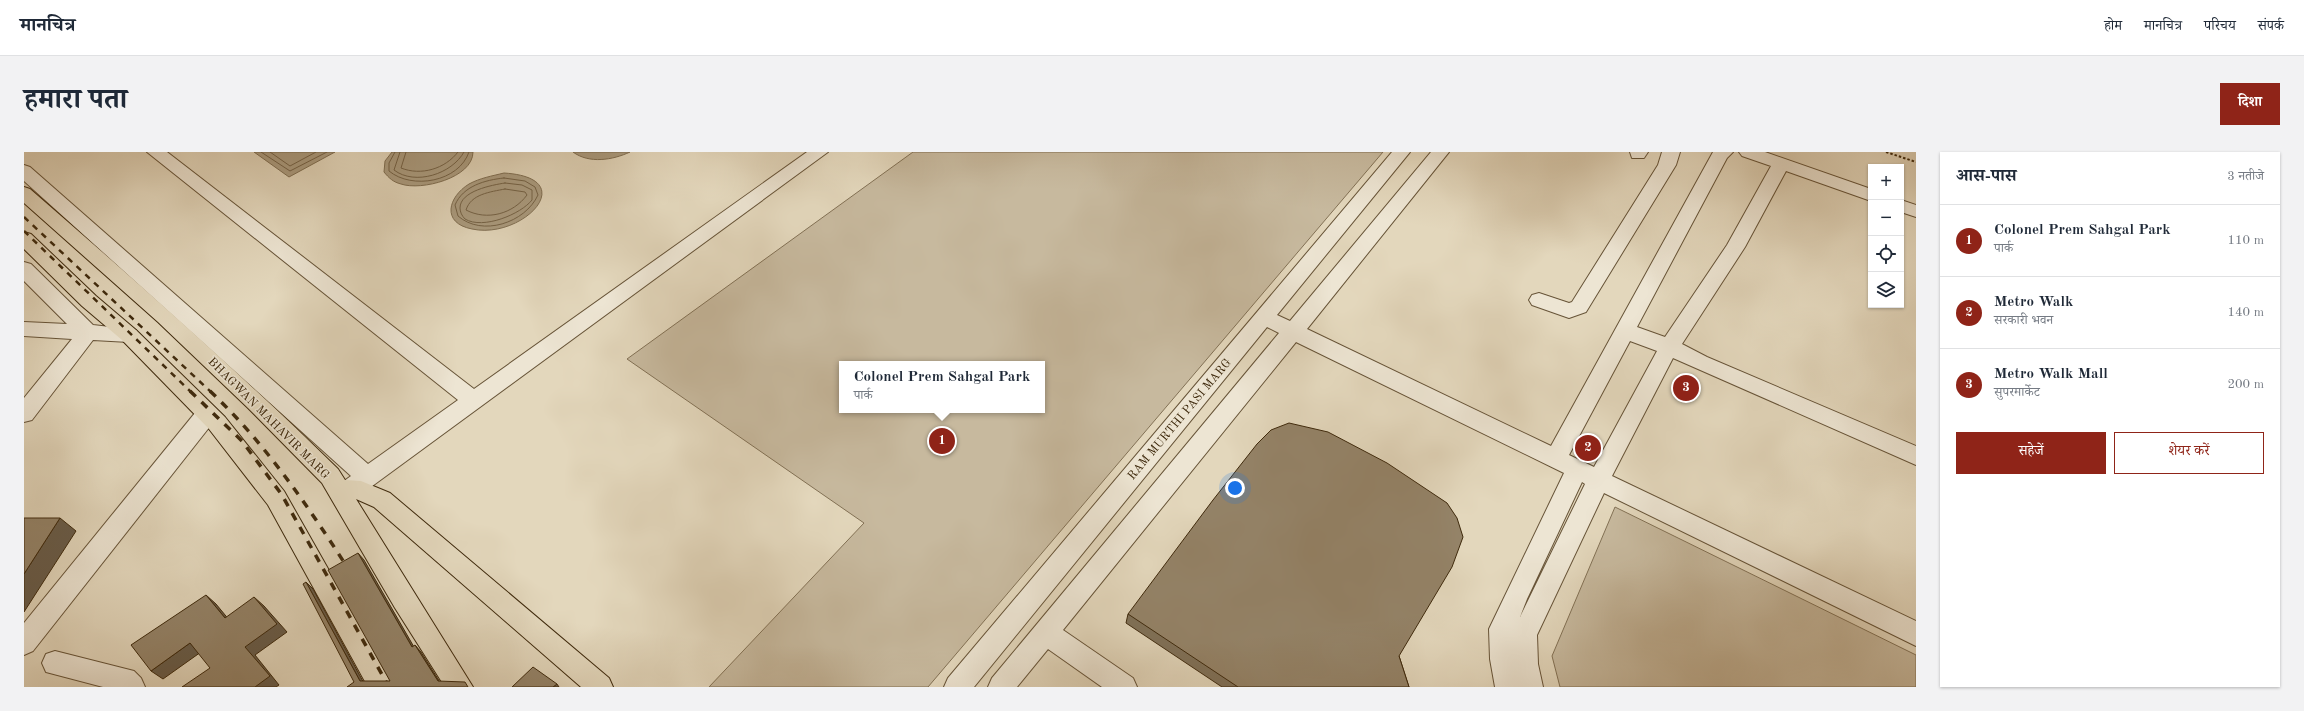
<!DOCTYPE html>
<html lang="hi">
<meta charset="utf-8">
<style>
:root{--surface:#fff;--page:#f2f2f3;--text:#1f2937;--muted:#747a83;--line:#e0e1e3;--accent:#8f2418}
body{margin:0;font-family:"Old Standard TT","Noto Serif Devanagari",serif;background:var(--page);color:var(--text)}
.controls{position:absolute;right:12px;top:12px;display:grid;overflow:hidden;border-radius:0px;box-shadow:0 1px 3px #0004}
.controls button{width:36px;height:36px;display:grid;place-items:center;padding:0;border:0;border-bottom:1px solid var(--line);background:var(--surface);color:var(--text);font:20px sans-serif}
.you{position:absolute;left:1211px;top:336px;width:14px;height:14px;margin:-10px;border:3px solid #fff;border-radius:50%;background:#1a73e8;box-shadow:0 0 0 6px #1a73e833}
.badge{display:grid;place-items:center;width:26px;height:26px;border-radius:50%;background:var(--accent);color:#fff;font-size:13px;font-weight:700}
.pin{position:absolute;translate:-50% -50%;border:2px solid #fff;box-shadow:0 1px 4px #0006}
.popup{position:absolute;left:815px;top:209px;width:206px;height:52px;box-sizing:border-box;display:grid;place-content:center;border-radius:0px;background:var(--surface);filter:drop-shadow(0 1px 3px #0005);font-size:13px;white-space:nowrap;color:var(--muted)}
.popup b{font-size:15px;color:var(--text)}
.popup::after{content:'';position:absolute;left:50%;top:100%;margin-left:-8px;border:8px solid transparent;border-top-color:var(--surface)}
.list{margin:0;padding:0;list-style:none}
h2{display:flex;justify-content:space-between;align-items:center;height:52px;margin:0;padding:0 16px;font-size:17px}
h2 small{font-size:13px;font-weight:400;color:var(--muted)}
.list li{display:grid;grid-template-columns:26px 1fr auto;gap:12px;align-items:center;box-sizing:border-box;height:72px;padding:0 16px;border-top:1px solid var(--line)}
.list b{display:block;font-size:15px;white-space:nowrap}
.list p{margin:0;font-size:13px;white-space:nowrap;color:var(--muted)}
.list em{font-size:13px;font-style:normal;color:var(--muted)}
.actions{display:flex;gap:8px;padding:12px 16px}
.actions a{flex:1;padding:9px 0;border:1px solid var(--accent);border-radius:0px;text-align:center;font-size:14px;color:var(--accent)}
.actions .main{background:var(--accent);color:#fff}
.icon{flex:none;width:22px;height:22px;fill:none;stroke:currentColor;stroke-width:2;stroke-linecap:round;stroke-linejoin:round}
.map{position:relative;flex:none;width:1892px;height:535px;overflow:hidden;border-radius:0px}
header{display:flex;align-items:center;gap:24px;box-sizing:border-box;height:56px;padding:0 20px;background:var(--surface);border-bottom:1px solid var(--line)}
header strong{font-size:19px}
nav{display:flex;gap:22px;margin-inline-start:auto;font-size:14px}
.intro{display:flex;align-items:center;justify-content:space-between;box-sizing:border-box;height:96px;padding:0 24px}
h1{margin:0;font-size:28px}
.button{padding:10px 18px;border-radius:0px;background:var(--accent);color:#fff;font-size:14px;font-weight:700}
main{display:flex;gap:24px;padding:0 24px}
aside{flex:1;background:var(--surface);border-radius:0px;box-shadow:0 1px 3px #0004}
.map>svg:first-child{display:block}
</style>
<header>
<strong>मानचित्र</strong>
<nav><a>होम</a><a>मानचित्र</a><a>परिचय</a><a>संपर्क</a></nav>
</header>
<div class="intro"><h1>हमारा पता</h1><a class="button">दिशा</a></div>
<main>
<div class="map">
<svg width="1892" height="535" viewBox="0 0 1892 535">
<rect width="100%" height="100%" fill="#e3d7bc"/>
<filter id="stains"><feTurbulence type="fractalNoise" baseFrequency=".005" numOctaves="4"/><feColorMatrix values="0 0 0 0 .2 0 0 0 0 .09 0 0 0 0 .02 0 0 0 .5 -.17"/></filter>
<radialGradient id="worn" r=".72"><stop offset=".6" stop-color="#630" stop-opacity="0"/><stop offset="1" stop-color="#630" stop-opacity=".3"/></radialGradient>
<g fill="#c7b99e" stroke="#827155" fill-rule="evenodd">
<path d="M889,0H1359L904,535H685L840,371L603,207ZM818,212H1018V258H818Z"/>
<path d="M1591,355L1892,503V535H1536L1528,504Z"/>
</g>
<g fill="#ab9c80" stroke="#7f6e52">
<path d="M230,0H311L265,25Z"/>
<path d="M368,0H449C449,26 397,39 377,32C369,30 365,26 360,20L361,9Z"/>
<path d="M549,0H606C589,8 565,12 549,0Z"/>
<path d="M480,21C559,26 498,88 448,77C417,71 424,45 445,32C456,26 468,24 480,21Z"/>
</g>
<g fill="none" stroke-linecap="round" stroke-linejoin="round">
<g stroke="#746246" stroke-width="1">
<path d="M237,0L266,19L303,0"/>
<path d="M246,0L266,14L292,0"/>
<path d="M371,0L365,11V19C388,38 435,30 445,0"/>
<path d="M376,0L370,18C391,34 428,22 440,0"/>
<path d="M382,0L377,16C397,24 421,17 434,0"/>
<path d="M480,26L501,29L511,35L514,43C501,71 458,85 434,64L431,53C439,34 461,28 480,26Z"/>
<path d="M481,31L498,33L508,38V48C497,62 459,78 441,67C438,64 436,60 436,56C436,39 468,33 481,31Z"/>
<path d="M481,37L501,40L503,43C489,62 463,69 442,58C447,42 466,40 481,37Z"/>
</g>
<g stroke="#675438" stroke-width="2">
<g id="minor">
<path d="M123,0H143L450,237L783,0H804L336,343L328,345L320,343L316,336L320,329L327,324L0,29V13L6,15L344,312L434,248Z"/>
<path d="M1368,0H1386L1253,163L1266,169L1407,0H1425L1283,177L1527,294L1689,0H1709L1703,6L1613,175L1641,185L1703,93L1747,14L1718,4L1715,0H1741L1847,37V49L1762,19L1721,95L1658,192L1683,205L1892,294V313L1649,206L1588,324L1892,469V494L1580,341L1513,483L1514,512L1519,535H1471L1466,507L1465,477L1540,321L1272,190L1039,478L1109,526L1113,535H1078L1024,497L993,535H964L968,526L1255,181L1243,175L950,535H920L924,526ZM1606,189L1633,199L1570,315L1545,303ZM1558,330L1561,332L1496,465L1503,447Z"/>
<path d="M1606,0H1624L1620,6H1608Z"/>
<path d="M1638,0H1656L1652,13L1562,160L1545,166L1508,153L1505,148L1508,143L1515,141L1545,151L1548,150L1634,13Z"/>
<path d="M1877,48L1892,53V65L1877,60Z"/>
<path d="M0,110L7,112L69,173L112,178L115,183L112,188L105,190L69,188L8,268L0,270V246L48,187L0,184V170L43,172L0,129Z"/>
<path d="M183,254L191,256L194,262L191,268L9,499L0,503V471L175,256Z"/>
<path d="M31,499L110,519L117,526L121,535H79L22,520L18,511L22,502Z"/>
</g>
</g>
<g stroke="#3e290c" stroke-width="2">
<g id="major">
<path d="M0,35L6,37C111,128 215,220 314,317L321,328L337,329L366,341L585,526L589,535H557L350,355L332,347L449,535H421L371,456L298,331L224,256L134,170L0,51Z"/>
<path d="M0,80L7,82L72,144L112,178L201,265L260,339L371,535H344L244,353L185,277L98,188L58,154L0,97Z"/>
</g>
</g>
<path stroke="#3e290c" stroke-width="2" stroke-dasharray="2.5 2" stroke-linecap="butt" d="M1862,0L1892,10"/>
<use href="#minor" fill="#ede5d3" fill-rule="evenodd"/>
<use href="#major" fill="#e3d7bc" fill-rule="evenodd"/>
<g stroke="#3e290c" stroke-width="2.5" stroke-dasharray="6 6" stroke-linecap="butt">
<path d="M0,65L187,240"/>
<path d="M0,79L167,240"/>
</g>
<g stroke="#3e290c" stroke-width="3.5" stroke-dasharray="8 8" stroke-linecap="butt">
<path d="M166,239L218,289L258,343L365,535"/>
<path d="M186,239C241,291 284,354 325,418"/>
</g>
</g>
<path fill="#7f7159" stroke="#3e290c" d="M1104,462L1375,504L1385,535H1198L1102,471Z"/>
<g fill="#685c49" stroke="#3e290c">
<path d="M36,366L52,379L0,460V422Z"/>
<path d="M334,401L340,408L394,502L388,495Z"/>
<path d="M282,430L289,437L342,535L336,529Z"/>
<path d="M182,443L192,452L211,475L201,466Z"/>
<path d="M230,445L240,454L263,480L231,503L255,533L252,535H231L221,495Z"/>
<path d="M166,491L177,500L139,527L127,519Z"/>
<path d="M391,493L397,500L419,535L414,529Z"/>
<path d="M533,532L535,535H529Z"/>
</g>
<g fill="#948368" stroke="#3e290c">
<path d="M1265,271L1304,280L1363,311L1423,351L1433,366L1439,385L1428,415L1375,504L1385,535H1214L1104,462L1189,348L1233,292L1247,278Z"/>
<path d="M0,366H36L0,422Z"/>
<path d="M334,401L388,495L391,493L414,529L441,530L444,535H323L330,530L279,432L282,430L336,529H366L304,418Z"/>
<path d="M182,443L201,466L230,445L253,472L221,495L246,524L231,535H158L186,516L166,491L127,519L107,493Z"/>
<path d="M509,515L533,532L529,535H488Z"/>
</g>
<g text-anchor="middle" stroke-width="3" stroke-linejoin="round" paint-order="stroke">
<g font-size="12" fill="#3e290c" stroke="#ede5d3">
<text transform="translate(245 266) rotate(45)" y="4">BHAGWAN MAHAVIR MARG</text>
<text transform="translate(1155 267) rotate(-50)" y="4">RAM MURTHI PASI MARG</text>
</g>
</g>
<rect width="100%" height="100%" filter="url(#stains)"/>
<rect width="100%" height="100%" fill="url(#worn)"/>
</svg>
<div class="controls">
<button>+</button>
<button>−</button>
<button><svg class="icon" aria-label="locate" viewBox="0 0 24 24"><circle cx="12" cy="12" r="6"/><path d="M12 2v4M12 18v4M2 12h4M18 12h4"/></svg></button>
<button><svg class="icon" aria-label="layers" viewBox="0 0 24 24"><path d="M12 4l9 5-9 5-9-5zM3 14l9 5 9-5"/></svg></button>
</div>
<div class="you"></div>
<div class="pin badge" style="left:918px;top:289px">1</div>
<div class="popup"><b>Colonel Prem Sahgal Park</b>पार्क</div>
<div class="pin badge" style="left:1564px;top:296px">2</div>
<div class="pin badge" style="left:1662px;top:236px">3</div>
</div>
<aside>
<h2>आस-पास<small>3 नतीजे</small></h2>
<ul class="list">
<li><span class="badge">1</span><div><b>Colonel Prem Sahgal Park</b><p>पार्क</p></div><em>110 m</em></li>
<li><span class="badge">2</span><div><b>Metro Walk</b><p>सरकारी भवन</p></div><em>140 m</em></li>
<li><span class="badge">3</span><div><b>Metro Walk Mall</b><p>सुपरमार्केट</p></div><em>200 m</em></li>
</ul>
<div class="actions"><a class="main">सहेजें</a><a>शेयर करें</a></div>
</aside>
</main>
